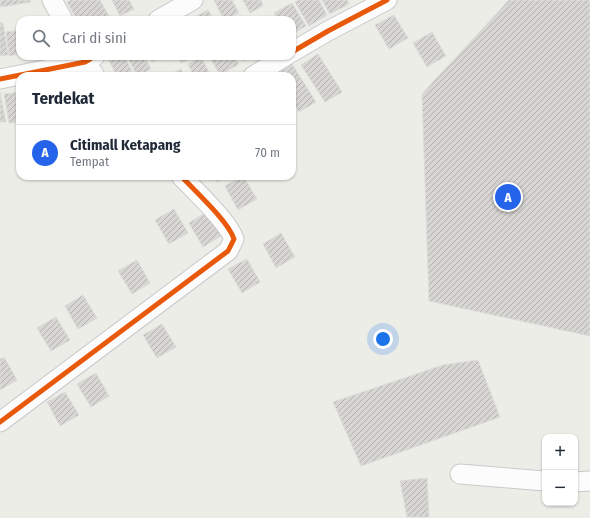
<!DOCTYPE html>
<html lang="id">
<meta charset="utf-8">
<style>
:root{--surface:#fff;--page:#f6f6f7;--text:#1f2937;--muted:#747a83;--line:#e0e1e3;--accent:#2563eb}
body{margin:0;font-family:"Fira Sans Condensed",sans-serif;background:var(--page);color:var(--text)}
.controls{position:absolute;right:12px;bottom:12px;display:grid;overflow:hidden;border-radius:8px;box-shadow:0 1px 3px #0004}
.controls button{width:36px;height:36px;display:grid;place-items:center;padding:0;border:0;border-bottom:1px solid var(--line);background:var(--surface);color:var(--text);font:20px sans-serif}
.you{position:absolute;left:383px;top:339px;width:14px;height:14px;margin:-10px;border:3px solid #fff;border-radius:50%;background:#1a73e8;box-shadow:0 0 0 6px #1a73e833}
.badge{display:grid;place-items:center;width:26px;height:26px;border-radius:50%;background:var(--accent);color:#fff;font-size:13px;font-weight:700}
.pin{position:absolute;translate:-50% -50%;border:2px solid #fff;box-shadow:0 1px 4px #0006}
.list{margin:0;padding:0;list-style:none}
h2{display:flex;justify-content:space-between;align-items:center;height:52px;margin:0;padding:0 16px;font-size:17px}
h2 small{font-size:13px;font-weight:400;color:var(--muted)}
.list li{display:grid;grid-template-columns:26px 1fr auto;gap:12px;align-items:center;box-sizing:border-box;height:56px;padding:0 16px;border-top:1px solid var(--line)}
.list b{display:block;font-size:15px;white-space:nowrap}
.list p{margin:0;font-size:13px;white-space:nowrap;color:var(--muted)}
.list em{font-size:13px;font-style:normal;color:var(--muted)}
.icon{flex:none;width:22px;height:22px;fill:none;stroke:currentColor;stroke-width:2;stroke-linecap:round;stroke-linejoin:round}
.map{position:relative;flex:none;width:590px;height:518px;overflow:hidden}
.search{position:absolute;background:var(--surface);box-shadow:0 1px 3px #0004;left:16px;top:16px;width:280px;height:44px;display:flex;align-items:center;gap:10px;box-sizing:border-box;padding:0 14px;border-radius:12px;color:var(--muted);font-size:15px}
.panel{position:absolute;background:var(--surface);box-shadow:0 1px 3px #0004;left:16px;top:72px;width:280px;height:108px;border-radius:12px}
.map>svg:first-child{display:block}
</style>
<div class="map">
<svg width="590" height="518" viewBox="0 0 590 518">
<defs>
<pattern id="building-hatch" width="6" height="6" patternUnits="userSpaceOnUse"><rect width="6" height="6" fill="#d7d6d3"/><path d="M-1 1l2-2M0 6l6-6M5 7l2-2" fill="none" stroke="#b2b1af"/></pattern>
</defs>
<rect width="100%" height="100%" fill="#edede8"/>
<g fill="url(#building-hatch)" stroke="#dcdcd8">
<path d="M0,0H30L31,2L1,7Z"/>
<path d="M71,0H100L111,20H77L67,2Z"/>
<path d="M112,0H129L134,9L120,16Z"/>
<path d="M214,0H232L239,13L224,20Z"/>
<path d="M243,0H261L263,6L250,13Z"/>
<path d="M299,0H319L327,15L309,26L295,2Z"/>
<path d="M322,0H347L349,4L330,14Z"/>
<path d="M509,0H590V336L429,301L422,94Z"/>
<path d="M292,3L306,26L292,34V20H278L274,13Z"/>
<path d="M208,10L214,20H196L195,17Z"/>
<path d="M394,15L408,38L389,49L375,25Z"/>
<path d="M0,23H3L8,55L0,56Z"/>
<path d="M20,30V54L9,56L6,32Z"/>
<path d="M432,32L446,56L427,67L413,43Z"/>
<path d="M318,54L342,92L325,102L301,65Z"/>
<path d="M33,56H58L34,60Z"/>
<path d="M108,56H124L132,71L122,76H117L107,57Z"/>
<path d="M127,56H144L151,69L137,76Z"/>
<path d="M149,56H163L152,62Z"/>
<path d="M178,56H196L181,63Z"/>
<path d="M209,56H234L239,64L220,75Z"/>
<path d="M240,56H252L243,61Z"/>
<path d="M201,57L211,76H194L188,64Z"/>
<path d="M292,64L316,102L299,112L292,101V76L276,75Z"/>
<path d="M181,69L184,76H167Z"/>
<path d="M0,92L6,122H0Z"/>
<path d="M20,92V122L9,123L4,94Z"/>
<path d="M213,176H226L217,182Z"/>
<path d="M243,176L257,199L238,210L225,186Z"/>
<path d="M174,209L188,233L169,244L155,220Z"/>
<path d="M207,212L221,236L203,247L189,223Z"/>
<path d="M281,233L295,257L276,268L263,244Z"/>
<path d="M247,259L260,282L242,293L228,269Z"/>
<path d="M137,260L150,283L132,294L118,271Z"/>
<path d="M83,295L97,318L78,329L65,306Z"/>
<path d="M56,317L70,340L51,351L37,328Z"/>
<path d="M162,324L176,347L157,358L143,335Z"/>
<path d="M4,357L17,380L0,390V359Z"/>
<path d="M478,360L500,417L361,466L333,402L443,365Z"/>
<path d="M96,373L109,396L91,407L77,384Z"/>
<path d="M65,392L79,415L60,426L47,402Z"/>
<path d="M427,478L429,517H407L400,481Z"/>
</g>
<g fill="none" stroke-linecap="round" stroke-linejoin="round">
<g stroke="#c9c9c9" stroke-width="21">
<g id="minor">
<path d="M52,0L63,20"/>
<path d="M158,20L193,0"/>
<path d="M292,52L328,31L387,0"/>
<path d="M82,56L95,76"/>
<path d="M253,76L286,56"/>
<path d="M0,79L85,62L95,56"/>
<path d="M0,422L228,251L234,239C228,221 195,191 181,176"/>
<path d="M460,474L545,481"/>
<path d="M575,482L590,481"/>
</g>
</g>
<use href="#minor" stroke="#fcfcfc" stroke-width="19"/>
<g stroke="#fff" stroke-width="8">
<g id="cycleway">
<path d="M292,52L328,31L387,0"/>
<path d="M0,79L85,62L95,56"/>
<path d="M0,422L228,251L234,239C228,221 195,191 181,176"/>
</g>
</g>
<use href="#cycleway" stroke="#e8590c" stroke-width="5"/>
</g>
</svg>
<div class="controls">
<button>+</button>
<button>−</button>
</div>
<div class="you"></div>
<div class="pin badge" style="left:508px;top:197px">A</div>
<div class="search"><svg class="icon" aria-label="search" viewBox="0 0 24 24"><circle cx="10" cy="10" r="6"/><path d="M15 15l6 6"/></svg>Cari di sini</div>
<section class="panel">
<h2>Terdekat<small></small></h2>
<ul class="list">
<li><span class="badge">A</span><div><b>Citimall Ketapang</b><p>Tempat</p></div><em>70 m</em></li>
</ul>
</section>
</div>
